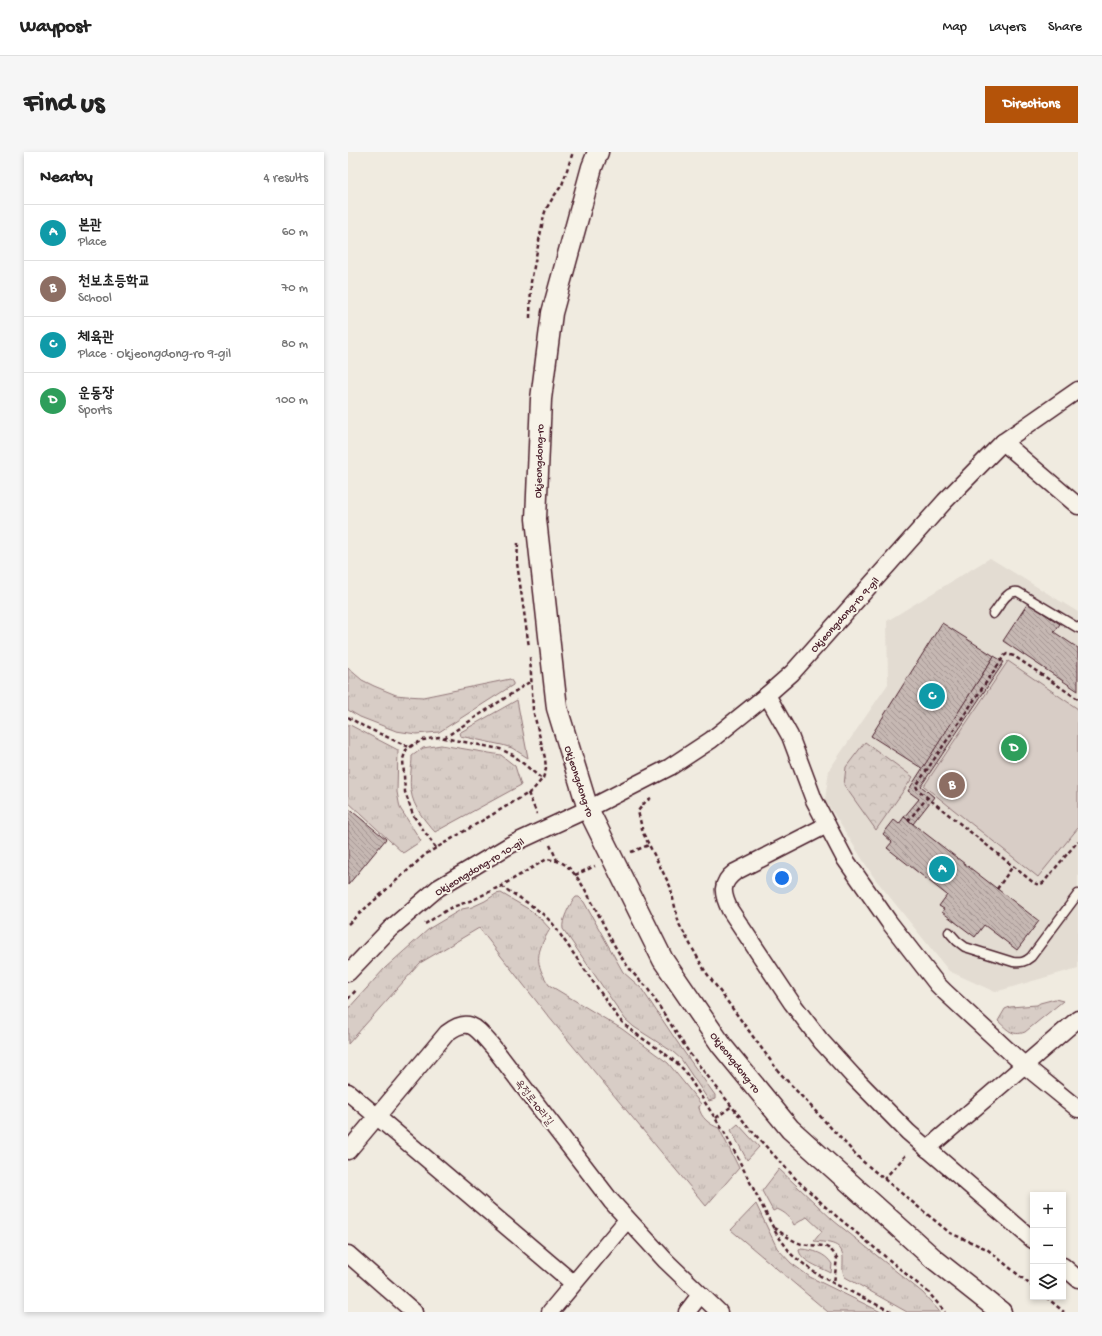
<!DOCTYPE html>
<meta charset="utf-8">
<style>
:root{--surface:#fff;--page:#f6f6f6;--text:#222;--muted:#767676;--line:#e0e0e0;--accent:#b45309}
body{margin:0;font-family:"Gochi Hand","Poor Story",sans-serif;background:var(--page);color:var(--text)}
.controls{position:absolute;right:12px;bottom:12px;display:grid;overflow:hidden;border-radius:0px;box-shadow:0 2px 6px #0003}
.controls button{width:36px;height:36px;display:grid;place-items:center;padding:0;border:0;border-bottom:1px solid var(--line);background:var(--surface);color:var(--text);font:20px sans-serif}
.you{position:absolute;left:434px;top:726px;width:14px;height:14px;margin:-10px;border:3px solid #fff;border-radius:50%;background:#1a73e8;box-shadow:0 0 0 6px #1a73e833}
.badge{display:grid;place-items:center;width:26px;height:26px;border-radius:50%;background:var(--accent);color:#fff;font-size:13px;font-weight:700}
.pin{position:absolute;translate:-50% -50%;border:2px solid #fff;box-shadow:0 1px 4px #0006}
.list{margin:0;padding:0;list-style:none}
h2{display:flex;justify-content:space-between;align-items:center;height:52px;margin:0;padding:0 16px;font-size:17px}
h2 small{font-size:13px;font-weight:400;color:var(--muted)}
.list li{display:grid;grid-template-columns:26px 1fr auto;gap:12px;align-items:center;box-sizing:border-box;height:56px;padding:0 16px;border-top:1px solid var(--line)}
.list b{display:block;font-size:15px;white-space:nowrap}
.list p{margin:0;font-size:13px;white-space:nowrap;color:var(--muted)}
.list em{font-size:13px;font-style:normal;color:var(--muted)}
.icon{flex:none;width:22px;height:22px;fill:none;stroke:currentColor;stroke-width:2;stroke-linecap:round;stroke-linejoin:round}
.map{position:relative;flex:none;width:730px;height:1160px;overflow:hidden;border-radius:0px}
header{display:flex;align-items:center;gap:24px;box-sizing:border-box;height:56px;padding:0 20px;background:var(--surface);border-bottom:1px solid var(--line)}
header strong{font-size:19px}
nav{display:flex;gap:22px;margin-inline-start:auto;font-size:14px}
.intro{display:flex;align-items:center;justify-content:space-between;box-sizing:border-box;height:96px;padding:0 24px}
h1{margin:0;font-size:28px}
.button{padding:10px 18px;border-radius:0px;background:var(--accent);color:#fff;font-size:14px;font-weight:700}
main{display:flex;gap:24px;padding:0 24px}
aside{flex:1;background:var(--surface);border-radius:0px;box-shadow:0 2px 6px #0003}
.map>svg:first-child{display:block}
</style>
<header>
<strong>Waypost</strong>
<nav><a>Map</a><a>Layers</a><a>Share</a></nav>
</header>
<div class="intro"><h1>Find us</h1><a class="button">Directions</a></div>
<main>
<aside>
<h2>Nearby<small>4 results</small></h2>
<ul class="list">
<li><span class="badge" style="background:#0f9aa8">A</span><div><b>본관</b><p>Place</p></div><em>60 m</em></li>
<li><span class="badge" style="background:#8d6e63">B</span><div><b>천보초등학교</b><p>School</p></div><em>70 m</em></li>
<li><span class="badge" style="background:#0f9aa8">C</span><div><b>체육관</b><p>Place · Okjeongdong-ro 9-gil</p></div><em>80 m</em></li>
<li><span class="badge" style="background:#2e9e5b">D</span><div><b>운동장</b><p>Sports</p></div><em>100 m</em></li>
</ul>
</aside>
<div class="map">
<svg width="730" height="1160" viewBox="0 0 730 1160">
<defs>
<pattern id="grass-tufts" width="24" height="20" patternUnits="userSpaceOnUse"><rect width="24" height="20" fill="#d8cdc6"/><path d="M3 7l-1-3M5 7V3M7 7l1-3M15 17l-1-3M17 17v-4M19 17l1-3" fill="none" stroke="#bbb0aa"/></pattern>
<pattern id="forest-crowns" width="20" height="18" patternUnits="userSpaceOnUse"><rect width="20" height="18" fill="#d8cdc6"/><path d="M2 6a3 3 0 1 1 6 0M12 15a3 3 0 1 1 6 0" fill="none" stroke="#bbb0aa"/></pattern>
<pattern id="building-back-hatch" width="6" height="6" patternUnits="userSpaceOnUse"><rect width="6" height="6" fill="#c6b8b3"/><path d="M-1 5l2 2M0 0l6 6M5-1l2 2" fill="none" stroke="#a39592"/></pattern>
</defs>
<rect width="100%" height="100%" fill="#f0ebe0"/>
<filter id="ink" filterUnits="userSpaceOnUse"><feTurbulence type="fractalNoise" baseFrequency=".025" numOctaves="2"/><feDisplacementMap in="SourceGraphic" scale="8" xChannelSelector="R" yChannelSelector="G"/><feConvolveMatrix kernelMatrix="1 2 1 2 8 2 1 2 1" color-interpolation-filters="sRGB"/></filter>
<g filter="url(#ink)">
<path fill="#e3dcd2" d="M642,406L730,460V816L647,840L601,819L525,724L477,648L481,618L540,532L539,469Z"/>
<g fill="url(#grass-tufts)" stroke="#917678">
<path d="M0,516L14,528L26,534L48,543L58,544L75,545L162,527L165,531V533L91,580L68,582L48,579L12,565L0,558Z"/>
<path d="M169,548L180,606L164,596L154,593L112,584L111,581Z"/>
<path d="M0,572L50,598L49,640L52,656L73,689L55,701L0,650Z"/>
<path d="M93,593L153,603L167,614L173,633L87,680C77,669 65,655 63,639C61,628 64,615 64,604L75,596Z"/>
<path d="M153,741L182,758L191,765L202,777C188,801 186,810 201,833L274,877L320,911L353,952L351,955C352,965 362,973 371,976L391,1016L358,1054L200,864L131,776L72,811L0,892V857L37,816L82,776L114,757L124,755L137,749L148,742Z"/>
<path d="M228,745H231L236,750L275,820L293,836L336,900L367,943V947L361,949L333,907L325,900L286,875L277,867L215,777C213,769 222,751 228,745Z"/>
<path d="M707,847L715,849L677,880C664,885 659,877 650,869L657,857L662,855L689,853L692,851Z"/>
<path d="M390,972L411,995L399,1008L383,978Z"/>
<path d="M431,1017L486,1069L575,1141L592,1160H559L497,1125C494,1120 495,1115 495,1109C496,1090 481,1091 466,1089L474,1079L459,1065L446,1073C442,1065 438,1061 429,1057L425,1059L414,1039Z"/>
<path d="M408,1052L429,1096L443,1111L462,1125L533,1160H480L383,1078Z"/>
<path d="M453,1097C465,1098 477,1101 484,1112L483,1121C474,1116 452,1109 451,1098Z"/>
</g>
<path fill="url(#forest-crowns)" stroke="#917678" d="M517,590L565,625L528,678L496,633L498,615Z"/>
<path fill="#d8cdc6" stroke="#917678" d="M660,509L730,557V676L690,725L576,634Z"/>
<g fill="url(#building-back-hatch)" stroke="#4a1f2b">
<path d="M680,451L712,472L706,480L730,496V539L655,489Z"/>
<path d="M594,471L646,504L575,617L523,584Z"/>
<path d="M646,504L656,510L573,634L586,645L565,672L556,665L571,647L560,639Z"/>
<path d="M0,656L38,687L0,733Z"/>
<path d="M556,665L691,769L669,798L636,773L627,785L594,760L596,757L591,754L599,743L539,696L544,690L535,682L546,668L551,672Z"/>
</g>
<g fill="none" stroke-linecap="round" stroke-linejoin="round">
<g stroke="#4a1f2b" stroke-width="11">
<g id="service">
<path d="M645,462C652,454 658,438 670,440L730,476"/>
<path d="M601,780L609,789L617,795L665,810C673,811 677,810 683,805L730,742"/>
</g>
</g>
<g stroke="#4a1f2b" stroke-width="19">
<g id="minor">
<path d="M655,290L730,354"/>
<path d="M419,543L442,584L466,648L497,707L541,770L589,832L597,840L676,913L730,957"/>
<path d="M479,673L387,720C372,731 374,742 382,758L444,851L473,889L505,924L560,980L685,1088"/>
<path d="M0,821L42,777L90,736L162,693L240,657L322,615L363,588L419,543L444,521L597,349L655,290L730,238"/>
<path d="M0,940L225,1131"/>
<path d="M579,997L730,867"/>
<path d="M0,999L99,881C122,863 129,877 145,895L263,1049L318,1109L371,1160"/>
<path d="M0,1102L66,1160"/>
<path d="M715,1114L730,1127"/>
<path d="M202,1160L279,1068"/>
<path d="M339,1160L352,1143"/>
</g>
</g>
<g stroke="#4a1f2b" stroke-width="23">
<path id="tertiary" d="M250,0L244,15L204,161L193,247L188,367L209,556L240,657L315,808L374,894L442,977L586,1107L653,1160"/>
</g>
<g stroke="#4a1f2b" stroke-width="2.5" stroke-dasharray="4 3" stroke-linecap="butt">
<path d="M182,166L183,130L196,63L198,57L206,44L214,33L225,0"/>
<path d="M170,391L169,411L181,495"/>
<path d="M730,547L666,504L659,502L656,504L568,634L570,638L686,731L691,733L695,731L730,689"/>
<path d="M0,565L15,574L61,595"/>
<path d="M96,586L183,529"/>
<path d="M180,641L189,662"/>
<path d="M303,646L298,649L290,659L295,681L322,734L331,772L357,819L431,920L513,1008L602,1081L639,1097L685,1135"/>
<path d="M560,669L579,646"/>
<path d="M202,693L209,708"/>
<path d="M88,696L65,663L57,640L55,607L58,598L65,593L75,588L91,585L152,597L165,603L194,627"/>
<path d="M283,700L301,693"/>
<path d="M227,723L247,714"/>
<path d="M153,734C171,746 191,756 205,772L271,867C290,887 317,898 336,918L378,983L428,1081L444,1103L466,1120L481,1129L544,1160"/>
<path d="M649,737L665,714"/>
<path d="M0,772L78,702L184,639L195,626L198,617L197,606L185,558L182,504"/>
<path d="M77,772L102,756L127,747L153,734L199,707C205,708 211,709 216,712C228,720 238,739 245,752C260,780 273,813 298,834L342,902L401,976L424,1001L448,1027L481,1058L581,1141L597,1160"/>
<path d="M0,847L9,837"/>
<path d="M368,966L384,954"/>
<path d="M536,1027L559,1002"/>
<path d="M426,1076C435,1081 445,1090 454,1092C471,1096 478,1088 489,1106L486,1131"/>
<path d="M698,1145L716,1160"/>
</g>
<use href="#service" stroke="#f7f3e8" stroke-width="8"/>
<use href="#minor" stroke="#f7f3e8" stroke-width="16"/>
<use href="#tertiary" stroke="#f7f3e8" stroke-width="20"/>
</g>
</g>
<g text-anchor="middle" stroke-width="4" stroke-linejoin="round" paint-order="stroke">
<g font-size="11" fill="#4a1f2b" stroke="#f7f3e8">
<text transform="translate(190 309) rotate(-88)" y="4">Okjeongdong-ro</text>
<text transform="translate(496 462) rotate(-48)" y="4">Okjeongdong-ro 9-gil</text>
<text transform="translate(232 629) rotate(72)" y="4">Okjeongdong-ro</text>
<text transform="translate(131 714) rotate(-31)" y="4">Okjeongdong-ro 10-gil</text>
<text transform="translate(388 910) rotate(52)" y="4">Okjeongdong-ro</text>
<text transform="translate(187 950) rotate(52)" y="4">옥정로10라길</text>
</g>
</g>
</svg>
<div class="controls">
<button>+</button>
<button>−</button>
<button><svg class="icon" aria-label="layers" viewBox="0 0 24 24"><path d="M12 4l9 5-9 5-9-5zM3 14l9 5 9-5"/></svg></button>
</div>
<div class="you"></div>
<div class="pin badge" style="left:594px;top:717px;background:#0f9aa8">A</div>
<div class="pin badge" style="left:604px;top:633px;background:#8d6e63">B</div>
<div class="pin badge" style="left:584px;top:544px;background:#0f9aa8">C</div>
<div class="pin badge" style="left:666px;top:596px;background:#2e9e5b">D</div>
</div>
</main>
